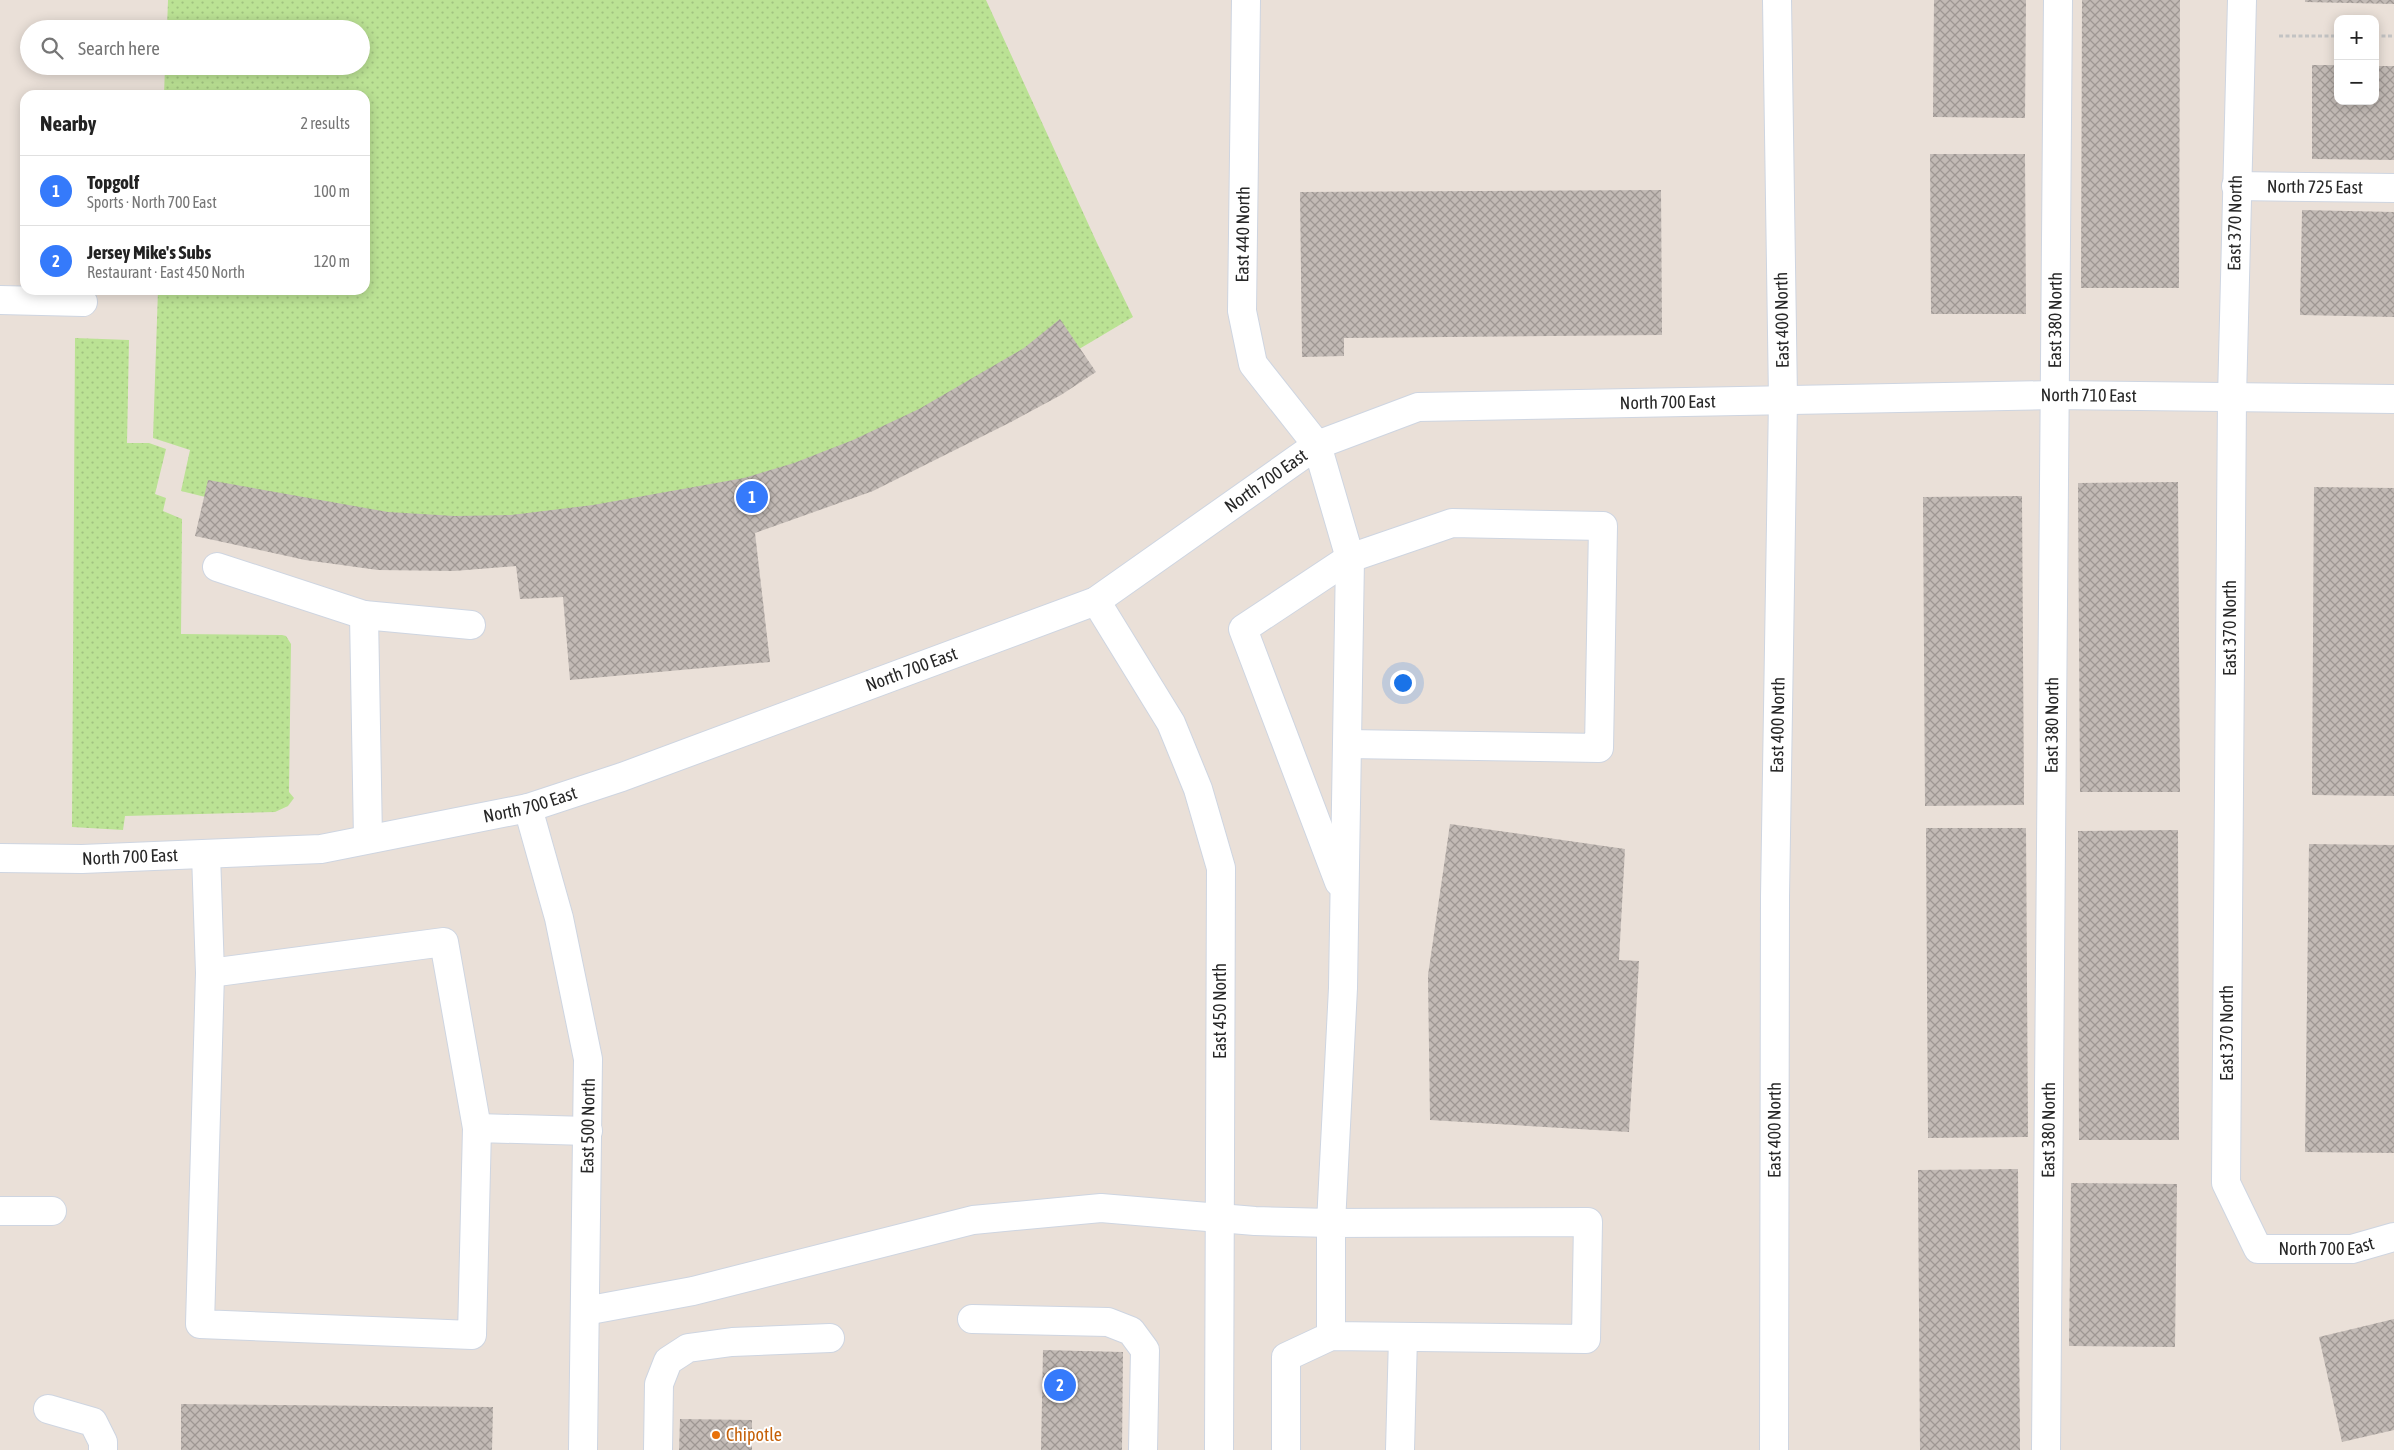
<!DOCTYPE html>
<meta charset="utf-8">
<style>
:root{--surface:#fff;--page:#f6f6f6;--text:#222;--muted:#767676;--line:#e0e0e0;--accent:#357afb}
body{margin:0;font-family:"Asap Condensed",sans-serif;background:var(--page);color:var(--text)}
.controls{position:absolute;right:15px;top:15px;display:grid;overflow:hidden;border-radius:10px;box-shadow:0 2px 12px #0003}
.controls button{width:45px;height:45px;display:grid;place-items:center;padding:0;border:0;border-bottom:1px solid var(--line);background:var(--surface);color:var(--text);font:25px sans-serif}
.you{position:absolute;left:1402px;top:682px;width:18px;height:18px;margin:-12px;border:4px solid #fff;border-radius:50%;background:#1a73e8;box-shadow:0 0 0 8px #1a73e833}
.badge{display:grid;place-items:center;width:32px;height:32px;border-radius:50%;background:var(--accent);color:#fff;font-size:16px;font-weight:700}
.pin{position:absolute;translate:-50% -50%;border:2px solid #fff;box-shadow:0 1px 5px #0006}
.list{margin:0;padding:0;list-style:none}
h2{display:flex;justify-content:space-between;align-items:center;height:65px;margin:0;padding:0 20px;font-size:21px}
h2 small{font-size:16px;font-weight:400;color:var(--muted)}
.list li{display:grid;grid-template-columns:32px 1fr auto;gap:15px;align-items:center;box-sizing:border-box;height:70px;padding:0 20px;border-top:1px solid var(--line)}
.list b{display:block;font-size:19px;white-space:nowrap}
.list p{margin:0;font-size:16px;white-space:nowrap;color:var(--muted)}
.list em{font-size:16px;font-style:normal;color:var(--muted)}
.icon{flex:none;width:28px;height:28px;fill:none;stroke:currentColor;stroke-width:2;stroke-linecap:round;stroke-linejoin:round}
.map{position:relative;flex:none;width:2394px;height:1450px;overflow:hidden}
.search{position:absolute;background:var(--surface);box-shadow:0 2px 12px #0003;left:20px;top:20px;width:350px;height:55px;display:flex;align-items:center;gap:12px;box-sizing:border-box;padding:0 18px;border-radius:28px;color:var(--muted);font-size:19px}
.panel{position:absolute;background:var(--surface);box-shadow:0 2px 12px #0003;left:20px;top:90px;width:350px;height:205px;border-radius:15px}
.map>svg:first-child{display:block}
</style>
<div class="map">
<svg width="2394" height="1450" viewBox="0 0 2394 1450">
<defs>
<pattern id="grass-dots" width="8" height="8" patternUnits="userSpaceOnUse" patternTransform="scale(1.25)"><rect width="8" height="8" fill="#bbe294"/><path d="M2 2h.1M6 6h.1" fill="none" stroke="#a1c280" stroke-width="1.8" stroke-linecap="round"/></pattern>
<pattern id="building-cross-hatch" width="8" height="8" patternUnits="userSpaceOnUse" patternTransform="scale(1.25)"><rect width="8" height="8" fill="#c2bab5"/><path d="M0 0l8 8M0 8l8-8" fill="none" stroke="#9e9793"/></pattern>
</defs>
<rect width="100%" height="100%" fill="#eae0d8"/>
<g fill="url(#grass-dots)">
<path d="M168,0H986L1097,243L1133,317L1054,364L939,427L565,530L250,508L181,491L190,450L153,438L158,290H365V95H164L165,66H361V29H167Z"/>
<path d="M75,338L129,340L127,443H149L166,449L155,494L166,498L163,511L182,519L181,634L282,635L286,636L291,644L289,792L294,798L288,806L275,812L125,816L123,830L72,827Z"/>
</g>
<g fill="url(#building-cross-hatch)">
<path d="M1934,0H2026L2025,118L1933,117Z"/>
<path d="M2082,0H2180L2179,288H2081Z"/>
<path d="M2305,0H2394V4L2305,2Z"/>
<path d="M2312,65H2338V101H2375V66H2394V160L2312,159Z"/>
<path d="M1930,154H2025L2026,314H1931Z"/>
<path d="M1661,190L1662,335L1344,338V356L1302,357L1300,192Z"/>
<path d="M2302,210L2394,212V317L2300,315Z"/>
<path d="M1060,319L1096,372L1061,395L1011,422L873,491L755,533L770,662L570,680L563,597L520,599L516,566L454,571L378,570L305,560L195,536L208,480L388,512L455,516L511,515L593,505L744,478L794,463L853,440L919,409L1024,348Z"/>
<path d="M2178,482L2180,792H2080L2078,483Z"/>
<path d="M2314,487L2394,488V796L2312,795Z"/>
<path d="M2022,496L2024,805L1925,806L1923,497Z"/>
<path d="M1450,824L1625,849L1619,960L1639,961L1629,1132L1430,1120L1428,975Z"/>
<path d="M1926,828H2026L2028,1137L1928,1138Z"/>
<path d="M2178,830L2179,1140H2079L2078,831Z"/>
<path d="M2309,844L2394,845V1153L2305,1152Z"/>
<path d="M2018,1169L2020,1450H1920L1918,1170Z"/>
<path d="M2071,1183L2177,1184L2175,1347L2069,1346Z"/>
<path d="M2394,1319V1430L2342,1442L2319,1337Z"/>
<path d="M1043,1350L1123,1352L1122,1450H1041Z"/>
<path d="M181,1404L493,1407L492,1450H181Z"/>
<path d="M680,1419L752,1420V1450H679Z"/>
</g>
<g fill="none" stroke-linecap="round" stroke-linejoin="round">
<g stroke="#ced5e1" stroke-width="30">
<g id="minor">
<path id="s1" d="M2242,0L2232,398L2226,1183L2258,1249H2352L2394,1237"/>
<path id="s2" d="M2236,186L2394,188"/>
<path d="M0,300L83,302"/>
<path d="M217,567L364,615"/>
<path d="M1096,601L1171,723L1198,789L1221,868L1219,1450"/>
<path d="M528,808L559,918L588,1059L583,1450"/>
<path d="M368,839L364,615L471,625"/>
<path d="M206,854L210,973L200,1324L472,1335L477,1128L588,1131"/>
<path id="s3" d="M0,858L82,859L321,849L528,808L622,777L1096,601L1317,445L1418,407L2054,395L2394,399"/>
<path d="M1339,882L1243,629L1350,558L1452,523L1603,526L1599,748L1347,744"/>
<path d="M210,973L444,942L477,1128"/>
<path d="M0,1211H52"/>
<path id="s4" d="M585,1311L693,1291L973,1220L1101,1208L1255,1221L1331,1223L1343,988L1350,558L1317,445L1253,364L1242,311L1246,0"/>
<path d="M972,1319L1108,1322L1131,1331L1145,1350L1143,1450"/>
<path d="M48,1409L93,1422L103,1442V1450"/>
<path d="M658,1450L659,1384L668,1361L688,1348L732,1342L830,1338"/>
<path d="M1286,1450V1357L1331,1336V1223L1588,1222L1586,1339L1331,1336"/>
<path d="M1400,1450L1403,1337"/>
<path id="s5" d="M1774,1450L1775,897L1783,399L1777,0"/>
<path id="s6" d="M2046,1450L2058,0"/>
</g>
</g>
<g stroke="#c3c3c3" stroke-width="3" stroke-dasharray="4 2.5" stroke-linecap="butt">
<path d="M2279,36H2338"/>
<path d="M2375,36H2394"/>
</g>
<use href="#minor" stroke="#fff" stroke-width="28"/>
</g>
<circle fill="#e8710a" stroke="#fff" stroke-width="2" cx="716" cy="1435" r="5"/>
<g text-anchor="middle" stroke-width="4" stroke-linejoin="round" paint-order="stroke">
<g font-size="18" fill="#272727" stroke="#fff">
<text dy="6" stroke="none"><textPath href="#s2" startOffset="79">North 725 East</textPath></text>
<text transform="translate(2235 223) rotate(-89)" y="6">East 370 North</text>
<text dy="6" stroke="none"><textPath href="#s4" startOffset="1775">East 440 North</textPath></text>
<text transform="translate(1782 320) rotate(-91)" y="6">East 400 North</text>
<text dy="6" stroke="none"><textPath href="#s6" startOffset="1130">East 380 North</textPath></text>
<text dy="6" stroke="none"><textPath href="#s3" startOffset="2186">North 710 East</textPath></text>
<text dy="6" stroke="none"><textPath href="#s3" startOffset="1765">North 700 East</textPath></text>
<text dy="6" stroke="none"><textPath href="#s3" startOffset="1345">North 700 East</textPath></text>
<text transform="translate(2230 628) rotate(-90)" y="6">East 370 North</text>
<text dy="6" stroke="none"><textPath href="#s3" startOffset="940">North 700 East</textPath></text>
<text dy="6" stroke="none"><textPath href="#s5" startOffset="725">East 400 North</textPath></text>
<text dy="6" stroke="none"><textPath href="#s6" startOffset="725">East 380 North</textPath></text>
<text dy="6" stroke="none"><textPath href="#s3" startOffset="535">North 700 East</textPath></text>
<text dy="6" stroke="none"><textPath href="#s3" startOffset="130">North 700 East</textPath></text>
<text transform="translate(1220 1011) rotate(-90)" y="6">East 450 North</text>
<text transform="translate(2227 1033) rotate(-90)" y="6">East 370 North</text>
<text transform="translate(588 1126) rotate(-89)" y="6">East 500 North</text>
<text dy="6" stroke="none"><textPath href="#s5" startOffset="320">East 400 North</textPath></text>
<text dy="6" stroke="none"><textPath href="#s6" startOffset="320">East 380 North</textPath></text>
<text dy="6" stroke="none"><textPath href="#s1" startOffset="1325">North 700 East</textPath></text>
</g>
<g font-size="18" fill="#c56008" stroke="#fff" text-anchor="start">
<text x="726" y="1441">Chipotle</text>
</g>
</g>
</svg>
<div class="controls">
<button>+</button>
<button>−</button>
</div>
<div class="you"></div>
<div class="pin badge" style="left:752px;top:497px">1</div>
<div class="pin badge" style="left:1060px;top:1385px">2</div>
<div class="search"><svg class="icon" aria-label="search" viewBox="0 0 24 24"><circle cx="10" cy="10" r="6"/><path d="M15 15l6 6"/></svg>Search here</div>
<section class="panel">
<h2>Nearby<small>2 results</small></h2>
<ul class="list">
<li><span class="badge">1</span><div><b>Topgolf</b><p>Sports · North 700 East</p></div><em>100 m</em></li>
<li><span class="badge">2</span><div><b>Jersey Mike's Subs</b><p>Restaurant · East 450 North</p></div><em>120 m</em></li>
</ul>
</section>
</div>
